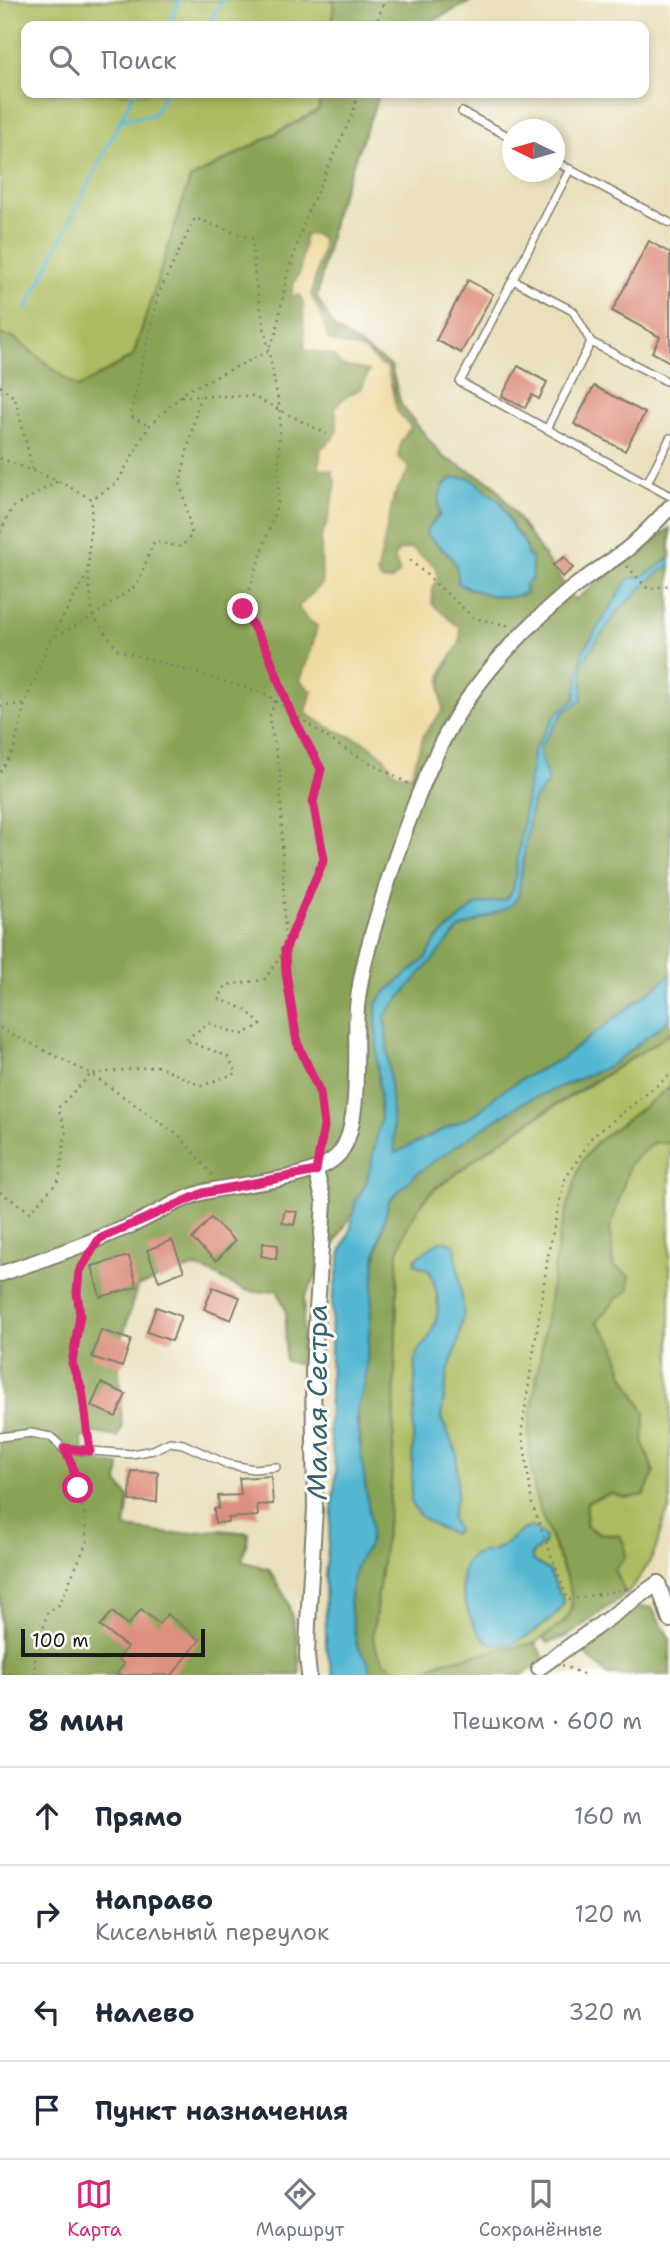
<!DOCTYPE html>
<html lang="ru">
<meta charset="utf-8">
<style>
:root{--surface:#fff;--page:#f2f2f3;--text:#1f2937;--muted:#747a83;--line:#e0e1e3;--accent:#db2777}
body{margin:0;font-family:"Shantell Sans",sans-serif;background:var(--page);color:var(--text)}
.compass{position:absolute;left:502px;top:119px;width:63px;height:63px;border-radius:50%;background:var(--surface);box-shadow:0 4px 10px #0003;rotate:275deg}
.scale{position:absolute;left:21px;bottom:18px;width:184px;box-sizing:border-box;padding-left:7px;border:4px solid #1c1c1c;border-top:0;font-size:19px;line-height:24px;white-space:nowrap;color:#1c1c1c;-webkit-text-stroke:5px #fdfcf7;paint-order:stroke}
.stop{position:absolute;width:21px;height:21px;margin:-16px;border:5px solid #db2777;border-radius:50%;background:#fff}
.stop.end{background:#db2777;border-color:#fff;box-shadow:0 2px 7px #0008}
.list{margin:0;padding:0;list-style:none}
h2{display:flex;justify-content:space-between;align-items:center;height:91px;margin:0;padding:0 28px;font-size:30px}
h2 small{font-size:23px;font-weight:400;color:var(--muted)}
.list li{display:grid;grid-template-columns:46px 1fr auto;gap:21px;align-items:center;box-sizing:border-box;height:98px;padding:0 28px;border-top:2px solid var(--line)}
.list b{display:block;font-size:26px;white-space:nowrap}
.list p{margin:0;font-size:23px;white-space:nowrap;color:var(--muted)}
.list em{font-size:23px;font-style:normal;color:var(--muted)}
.icon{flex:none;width:38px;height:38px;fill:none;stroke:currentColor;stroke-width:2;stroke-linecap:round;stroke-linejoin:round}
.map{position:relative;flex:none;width:670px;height:1675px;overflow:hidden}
.search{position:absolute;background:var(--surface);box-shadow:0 4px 10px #0003;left:21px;right:21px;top:21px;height:77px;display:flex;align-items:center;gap:18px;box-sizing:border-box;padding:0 24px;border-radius:14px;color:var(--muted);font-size:26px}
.sheet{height:483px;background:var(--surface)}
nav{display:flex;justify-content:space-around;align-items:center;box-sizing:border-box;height:98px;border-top:2px solid var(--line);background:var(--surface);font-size:19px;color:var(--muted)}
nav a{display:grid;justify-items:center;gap:4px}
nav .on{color:var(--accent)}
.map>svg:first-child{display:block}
</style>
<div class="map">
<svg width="670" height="1675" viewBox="0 0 670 1675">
<rect width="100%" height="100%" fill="#fdfcf7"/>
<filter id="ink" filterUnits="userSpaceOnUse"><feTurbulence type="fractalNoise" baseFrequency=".0143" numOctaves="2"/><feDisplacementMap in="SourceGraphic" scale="14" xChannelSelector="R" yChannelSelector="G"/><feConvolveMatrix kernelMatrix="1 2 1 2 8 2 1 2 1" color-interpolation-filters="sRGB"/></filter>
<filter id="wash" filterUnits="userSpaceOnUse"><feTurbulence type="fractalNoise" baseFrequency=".00686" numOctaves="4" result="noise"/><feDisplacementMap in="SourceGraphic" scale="28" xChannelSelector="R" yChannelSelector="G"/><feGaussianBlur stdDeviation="1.57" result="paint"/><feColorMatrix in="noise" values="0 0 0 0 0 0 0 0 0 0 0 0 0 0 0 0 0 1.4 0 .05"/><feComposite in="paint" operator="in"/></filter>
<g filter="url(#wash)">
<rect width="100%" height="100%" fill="#eae0be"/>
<g fill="#acbb5e" stroke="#646c3d" stroke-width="2" fill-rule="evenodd">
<path d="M0,0H334L332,26H26V93H321L318,110L190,179L133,356L77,388L13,337L0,335Z"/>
<path d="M670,1031V1087L597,1142L581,1162L560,1233L529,1428L530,1453L537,1502L573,1596L569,1615L563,1623L535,1643L440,1662L424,1670L411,1672L396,1671L380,1660L375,1649L373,1634L389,1508L393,1456L398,1252C405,1233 411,1214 425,1199C433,1189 444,1184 454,1176C487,1148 524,1126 561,1103C594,1083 627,1061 661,1040ZM455,1246L457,1347L448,1371L441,1418L457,1453V1496L451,1517L457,1530C437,1527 418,1522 411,1501L416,1357C418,1349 424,1346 428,1339C443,1315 440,1295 429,1270L419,1266ZM525,1528L544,1544C536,1548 532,1550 532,1560L550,1572L481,1636C472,1619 455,1590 464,1571C467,1565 473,1559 477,1553C497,1554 510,1540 525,1528Z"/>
<path d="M654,1142L670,1143V1509C660,1522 661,1537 655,1551C648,1568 638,1580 626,1594L599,1533L586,1526L587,1502L612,1493L625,1498L654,1473L643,1442L645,1413L623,1373L615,1345L597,1322L630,1276L613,1266L610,1229L630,1163Z"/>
</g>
<g fill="#89a355" stroke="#526038" stroke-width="2" fill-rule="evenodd">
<path d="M334,0H474L422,26H332Z"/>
<path d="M321,93H380L336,209L317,297L334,328L391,366L401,405L443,457L494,484L575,600L670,528V1031L661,1040L532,1119L480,1155L451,1178L436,1187L423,1201L407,1227L398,1252L393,1456L389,1508L373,1634C376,1663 395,1675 425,1670C434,1667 441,1662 450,1660C479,1654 507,1648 535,1643L545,1660L522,1675H368L356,1641L347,1591L369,1532L355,1391L369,1287L384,1222L351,1215L304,1298L301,1365L285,1361L286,1311L277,1290C268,1291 258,1293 250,1291C232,1289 214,1269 194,1268C186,1268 146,1283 137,1287L118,1353L122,1427L118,1437L95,1433L81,1438L87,1461L120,1465L118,1482L129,1498L125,1528L172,1534L218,1530L249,1533L242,1561L269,1569L288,1602L297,1637L300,1675H0V335L13,337L77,388L133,356L190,179L318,111ZM305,235L323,247L311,295L320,312L329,341L366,351L380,365L393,388L401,441L398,457L400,483L389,510L377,574L380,579C390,583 394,580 401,572L398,551L411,548C429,560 433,582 432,604L461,640C445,667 437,678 443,710L424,734L419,749L395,773L384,757L367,743L343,734L313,691L300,681L312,648L317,626L306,618L322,584L321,538L328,520L336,483L332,471L333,441L339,425L335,407L345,397L362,388L369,371L333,355L306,350L304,304L294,283L300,272ZM469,477L501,502L514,530L524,541L528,557H532V575L525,585L495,596L470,589L458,581C460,549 435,554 427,529Z"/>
<path d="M670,1087V1143L654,1142L630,1163L610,1229L613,1266L630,1276L629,1290L616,1299L597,1322L615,1345L623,1373L645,1413L643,1442L654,1473L644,1495L625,1498L612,1493L587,1502L586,1526L599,1533L620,1536L624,1543L626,1557L614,1570L626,1594L569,1635L548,1643L543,1637C555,1629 569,1621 572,1607C576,1590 544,1525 538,1504C531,1480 530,1454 529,1428L560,1233L581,1162L597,1142Z"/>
<path d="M651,1607L670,1639V1675H608L578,1648L631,1608Z"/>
</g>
<path fill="#eeda9e" stroke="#857b5d" stroke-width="2" d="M313,234L322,239L323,247L311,295L320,312L329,340L366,351L380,365L387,366L397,411L411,427L401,441L398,457L410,468L394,495L377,574C383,586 394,581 400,572L394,557L398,551L411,548L436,567L438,579L433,586L432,604L460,628C463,650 450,652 443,670C438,683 441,697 443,710L424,734L411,775L395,773L384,757L367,743L328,727L306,713L312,691L300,681L312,648L317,626L306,618L298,607L322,584L321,538L328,520L336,484L332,471L319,468L321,448C340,436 339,428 335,407L345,397L362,388L369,371L340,365L333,355L305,350L303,304L300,295L291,297L294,283L300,272L305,235Z"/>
<g fill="#52b7d1" stroke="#376a76" stroke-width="2">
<path d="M469,477L501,502L514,530L524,541L528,557H532V579L525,585L526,593C505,602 480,593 459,584L456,565L450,556L426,534L427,529L440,515C437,504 439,484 452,479C456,477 464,478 469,477Z"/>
<path d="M670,558V565L653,577L617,612L583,661L582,700L564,712L539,749L548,782L532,803L518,897L511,906L459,929L385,1015L395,1153L476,1114L499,1093L527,1076L561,1059L670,976V1019L610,1066L522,1103L440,1157L413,1177L389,1201L376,1252L365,1382L356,1416L371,1527L369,1546L361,1556L355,1569L349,1602L357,1646L367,1659L371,1675H333L326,1646L325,1575L336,1472L329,1432L332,1302L341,1252L350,1231L356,1200L365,1186L370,1168L381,1118L377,1061L376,1004L388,990L425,959L437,939L476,905L505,900L513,890L533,751L556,714L575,699L582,653L628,579L644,576Z"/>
<path d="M440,1241H448L455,1246L464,1314L457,1347L448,1371L441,1418L457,1453V1496L451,1517L457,1530L453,1534C436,1527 417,1519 411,1501L416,1357C418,1349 424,1346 428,1339C442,1316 440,1294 429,1270L415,1264L416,1258Z"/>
<path d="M531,1527L539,1531L545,1537L544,1544L532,1554V1560L549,1571L564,1602C558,1616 546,1623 534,1632C522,1640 508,1648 493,1644C470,1637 452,1576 469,1558C476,1550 490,1553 499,1548C510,1542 518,1530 531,1527Z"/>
</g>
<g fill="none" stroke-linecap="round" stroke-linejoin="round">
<g stroke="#52b7d1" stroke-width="3.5">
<path d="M167,26L180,0"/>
<path d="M207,26L223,0"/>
<path d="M120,120L153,115L167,93"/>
<path d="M26,310L134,93"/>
</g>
</g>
<g id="blocks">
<g fill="#de907f">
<path d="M649,241L670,253V362L652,352L660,337L612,311Z"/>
<path d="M468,280L493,294L461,353L436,340Z"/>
<path d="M518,366L547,382L539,399L532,395L525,408L502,396Z"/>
<path d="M594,386L645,413L625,451L574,424Z"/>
<path d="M564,557L573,568L562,577L553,565Z"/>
<path d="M285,1210L297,1212L294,1225L282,1223Z"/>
<path d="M211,1218L235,1241L216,1261L192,1239Z"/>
<path d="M172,1240L184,1271L159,1281L147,1250Z"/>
<path d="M263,1243L278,1245L276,1259L261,1256Z"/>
<path d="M129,1256L137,1287L100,1297L92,1266Z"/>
<path d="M213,1287L240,1297L231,1320L204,1309Z"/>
<path d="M156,1307L181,1316L172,1341L147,1332Z"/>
<path d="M101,1330L131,1340L122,1367L92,1357Z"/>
<path d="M101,1383L126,1394L116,1417L91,1406Z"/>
<path d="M131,1471L158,1472L157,1502L130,1501Z"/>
<path d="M271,1476L273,1504L257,1505L258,1516L228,1518L229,1522L215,1523L214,1509L219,1508L218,1496L241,1495L239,1478Z"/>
<path d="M141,1609L159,1624L167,1614L200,1640L172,1675H116L124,1664L118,1659L127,1647L100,1626L112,1612L128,1625Z"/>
</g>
</g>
</g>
<g filter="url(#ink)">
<use href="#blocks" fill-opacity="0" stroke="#837e6d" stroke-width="2"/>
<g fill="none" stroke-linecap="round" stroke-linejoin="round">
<g stroke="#837e6d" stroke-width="10">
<g id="lane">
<path d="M462,112L512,138"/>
<path d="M554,161L670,223"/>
<path d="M570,169L460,382L670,496"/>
<path d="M513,280L573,311L591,342L670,383"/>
<path d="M547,429L591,342"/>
<path d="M647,483L670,438"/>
<path d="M0,1437L31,1433L51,1437L64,1449L132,1454L153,1450L170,1442L183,1444L227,1464L253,1469L276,1467"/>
</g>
</g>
<g stroke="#837e6d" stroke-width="18">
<g id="street">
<path d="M0,1274C45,1259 89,1243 132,1225C156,1214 178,1199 204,1192C240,1183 314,1181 338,1155C363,1129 354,1044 357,1007C361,968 372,934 383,897C399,845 417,793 441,744C469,687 514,638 562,597C582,579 605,566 626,550C642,537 656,522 670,507"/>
<path d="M539,1668L658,1583L670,1620"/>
<path d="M309,1675L307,1656L308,1624L315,1508L313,1371L324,1202L316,1171"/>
</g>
</g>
<g stroke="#837e6d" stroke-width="2.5" stroke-dasharray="2 5" stroke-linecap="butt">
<path d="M375,26L385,0"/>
<path d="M0,386L15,398L33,471"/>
<path d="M181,396H252L327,434"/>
<path d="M0,458L58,481L92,499L117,483L149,426L186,391L267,352L276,333L287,276L307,214L353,113L358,93"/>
<path d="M0,532L12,508L58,481"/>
<path d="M410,560L474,618L511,626"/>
<path d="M627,566L648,589L670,585"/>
<path d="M88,573L93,616L118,650L266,694L338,745L409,784"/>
<path d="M50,640L93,616L137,585L154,541L181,547L192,535L180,482L200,396"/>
<path d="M275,701L269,719L280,771L286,973L297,1042L320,1093L324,1127L320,1154"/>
<path d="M0,706L25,704"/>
<path d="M0,772L14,749L25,704L50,640L88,573L92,499"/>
<path d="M0,1028L91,1074L181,1137L213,1176"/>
<path d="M0,1192L30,1212L59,1180L66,1130L58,1108L91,1074L159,1066L201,1086L237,1073L227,1056L185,1040L209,1023L241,1035L261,1025L245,1009L219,999L226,985L264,980L285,950L324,859L313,802L322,769L290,711L267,650L243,609L278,503L280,410L255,279L252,239L195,218L158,295L130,416L149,426"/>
<path d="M89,1257L79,1272L77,1283L80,1315L72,1363L82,1390L89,1443"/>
<path d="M626,1589L568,1600L532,1504L522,1429L549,1250L564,1181L592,1137L670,1075"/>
<path d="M562,1665L585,1675"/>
<path d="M35,1675V1656L48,1611L59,1605L87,1542L84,1511L69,1458"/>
</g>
<use href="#lane" stroke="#fff" stroke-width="7"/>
<use href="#street" stroke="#fff" stroke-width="14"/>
</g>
</g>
<g fill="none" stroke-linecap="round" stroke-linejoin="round" filter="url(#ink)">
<path stroke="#db2777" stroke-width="9" d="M78,1488L72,1465L64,1448L90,1451L82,1390L72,1363L80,1315L77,1293L79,1272L99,1239L203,1193L316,1171L324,1126L320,1093L297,1042L286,973L285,950L324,859L313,802L321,769L290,711L267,650L243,609"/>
</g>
<g text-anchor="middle" stroke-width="6" stroke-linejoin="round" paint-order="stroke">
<g font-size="28" font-style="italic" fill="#34626d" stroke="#fdfcf7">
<text transform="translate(317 1402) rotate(-90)" y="10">Малая Сестра</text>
</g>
</g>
</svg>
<svg class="compass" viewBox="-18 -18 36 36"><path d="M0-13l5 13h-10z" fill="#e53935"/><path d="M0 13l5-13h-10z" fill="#747a83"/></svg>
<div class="scale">100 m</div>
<div class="stop" style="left:78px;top:1488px"></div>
<div class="stop end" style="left:243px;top:609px"></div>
<div class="search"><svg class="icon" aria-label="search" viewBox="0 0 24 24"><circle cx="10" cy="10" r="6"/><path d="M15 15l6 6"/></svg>Поиск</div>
</div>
<section class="sheet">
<h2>8 мин<small>Пешком · 600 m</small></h2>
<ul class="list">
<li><svg class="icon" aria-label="ahead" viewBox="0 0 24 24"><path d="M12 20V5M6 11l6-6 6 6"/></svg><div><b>Прямо</b></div><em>160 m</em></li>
<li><svg class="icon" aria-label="right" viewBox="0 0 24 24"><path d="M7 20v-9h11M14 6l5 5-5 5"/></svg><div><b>Направо</b><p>Кисельный переулок</p></div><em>120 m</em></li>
<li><svg class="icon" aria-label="left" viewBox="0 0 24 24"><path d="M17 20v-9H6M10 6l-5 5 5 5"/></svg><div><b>Налево</b></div><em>320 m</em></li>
<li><svg class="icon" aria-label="arrive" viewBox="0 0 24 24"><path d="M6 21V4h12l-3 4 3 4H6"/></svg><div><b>Пункт назначения</b></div></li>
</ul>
</section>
<nav>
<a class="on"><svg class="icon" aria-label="map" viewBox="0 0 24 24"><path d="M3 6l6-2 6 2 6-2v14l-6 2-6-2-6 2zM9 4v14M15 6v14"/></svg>Карта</a>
<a><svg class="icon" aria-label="directions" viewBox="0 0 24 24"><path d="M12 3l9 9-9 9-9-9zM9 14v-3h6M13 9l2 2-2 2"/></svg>Маршрут</a>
<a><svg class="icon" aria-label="saved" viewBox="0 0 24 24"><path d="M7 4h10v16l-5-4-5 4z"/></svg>Сохранённые</a>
</nav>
